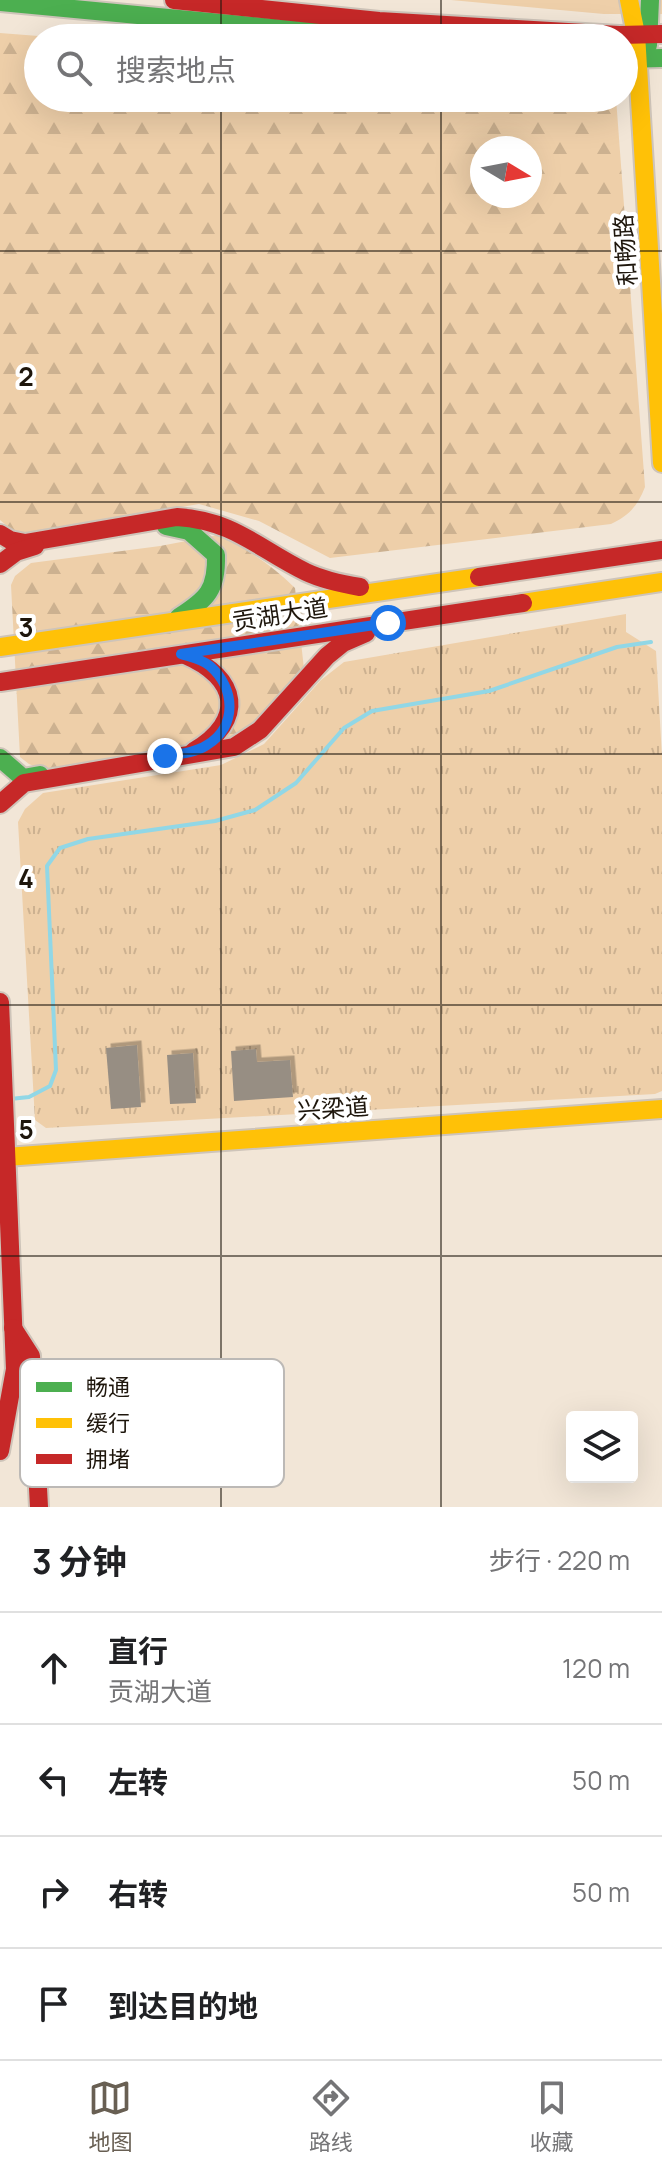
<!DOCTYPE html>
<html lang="zh">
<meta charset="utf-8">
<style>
:root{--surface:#fff;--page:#f6f6f6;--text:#202124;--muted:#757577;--line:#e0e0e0;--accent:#685f53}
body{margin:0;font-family:Manrope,"Noto Sans SC",sans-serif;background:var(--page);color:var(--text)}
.controls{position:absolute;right:24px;bottom:24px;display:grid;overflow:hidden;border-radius:8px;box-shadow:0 8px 32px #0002}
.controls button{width:72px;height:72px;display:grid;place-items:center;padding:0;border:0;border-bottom:2px solid var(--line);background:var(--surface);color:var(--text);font:40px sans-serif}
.compass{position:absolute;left:470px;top:136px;width:72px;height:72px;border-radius:50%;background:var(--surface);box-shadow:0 8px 32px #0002;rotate:100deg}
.stop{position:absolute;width:24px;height:24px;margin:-18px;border:6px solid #1a73e8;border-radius:50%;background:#fff}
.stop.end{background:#1a73e8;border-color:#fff;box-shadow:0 2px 8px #0008}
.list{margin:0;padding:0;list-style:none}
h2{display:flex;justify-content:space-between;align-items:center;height:104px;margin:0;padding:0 32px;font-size:34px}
h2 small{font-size:26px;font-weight:400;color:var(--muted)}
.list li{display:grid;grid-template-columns:52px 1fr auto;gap:24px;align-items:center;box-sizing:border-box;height:112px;padding:0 32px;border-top:2px solid var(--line)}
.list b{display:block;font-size:30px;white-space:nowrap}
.list p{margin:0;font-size:26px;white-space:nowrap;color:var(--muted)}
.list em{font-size:26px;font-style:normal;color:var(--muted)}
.icon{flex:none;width:44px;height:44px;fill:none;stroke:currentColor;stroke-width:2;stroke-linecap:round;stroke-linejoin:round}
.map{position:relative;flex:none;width:662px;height:1507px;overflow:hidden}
.search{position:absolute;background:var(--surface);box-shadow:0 8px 32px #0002;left:24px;right:24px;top:24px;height:88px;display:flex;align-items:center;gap:20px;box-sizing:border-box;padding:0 28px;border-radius:44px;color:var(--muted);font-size:30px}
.sheet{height:552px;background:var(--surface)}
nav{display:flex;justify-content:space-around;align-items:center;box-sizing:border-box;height:112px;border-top:2px solid var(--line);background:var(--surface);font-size:22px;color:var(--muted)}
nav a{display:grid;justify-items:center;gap:4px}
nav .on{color:var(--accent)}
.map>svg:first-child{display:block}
</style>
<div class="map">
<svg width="662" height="1507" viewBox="0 0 662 1507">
<defs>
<pattern id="grass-tufts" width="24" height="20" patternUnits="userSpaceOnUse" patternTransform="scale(2)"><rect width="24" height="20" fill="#eecfa9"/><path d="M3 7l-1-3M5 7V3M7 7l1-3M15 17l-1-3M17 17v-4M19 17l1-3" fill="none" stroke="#ccb190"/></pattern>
<pattern id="forest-firs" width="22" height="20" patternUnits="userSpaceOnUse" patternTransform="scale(2)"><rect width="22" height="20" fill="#eecfa9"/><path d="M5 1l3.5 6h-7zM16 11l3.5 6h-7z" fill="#ccb190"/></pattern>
<filter id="shadow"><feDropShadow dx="4.5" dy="-4.5" stdDeviation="0" flood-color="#0004"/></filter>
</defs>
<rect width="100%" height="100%" fill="#f2e6d7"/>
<path fill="url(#grass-tufts)" d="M626,614V632L656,651L662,757V1091L655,1094L46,1128L35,1120L18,822L25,809L43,793L221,765L264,744L321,680L344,662Z"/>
<g fill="url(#forest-firs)" fill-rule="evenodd">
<path d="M0,33L64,38H38V98H616L645,487C638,505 629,516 611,524L330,558L259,521L199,504L18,535L0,520ZM482,148H530V196H482Z"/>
<path d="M218,535C247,549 272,565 295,588L304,669L258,722L230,740L43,770L29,764L20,757L11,585L15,576L31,563L160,546Z"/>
</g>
<path fill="#eecfa9" d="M451,0H662V14H604Z"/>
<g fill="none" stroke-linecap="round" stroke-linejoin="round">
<path stroke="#91d7e6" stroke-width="4" d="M10,1099L29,1097L50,1086L56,1070L47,866L60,848L88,839L215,821L255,810L296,783L344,728L372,711L489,691L617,647L651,642"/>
</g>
<g fill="#978e83" filter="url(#shadow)">
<path d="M137,1045L141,1107L111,1109L106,1048Z"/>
<path d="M256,1049L257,1062L290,1060L293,1097L234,1101L231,1051Z"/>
<path d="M193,1053L196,1103L170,1104L167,1055Z"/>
</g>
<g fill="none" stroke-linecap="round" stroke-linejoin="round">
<g stroke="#cec4b9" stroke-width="22">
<g id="fast">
<path d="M0,2L381,38"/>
<path d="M648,45L650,0"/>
<path d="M624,59L662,58"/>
<path d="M166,526L189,531L216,555C217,590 207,599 179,617"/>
<path d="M0,758L23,778L40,775"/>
</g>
</g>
<g stroke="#cec4b9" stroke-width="22">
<g id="slow">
<path d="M629,0L636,34L662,463"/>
<path d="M523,603L662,582"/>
<path d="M0,647L479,577"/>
<path d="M6,1157L662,1109"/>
</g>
</g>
<g stroke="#cec4b9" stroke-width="22">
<g id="jam">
<path d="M174,0L379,21L619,35L662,34"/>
<path d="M0,534L10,540L25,543L177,517C235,521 257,548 306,572C323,580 342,584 360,587"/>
<path d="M0,564L16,552L35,546"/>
<path d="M479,577L662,550"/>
<path d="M185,655C239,678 246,720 194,751"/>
<path d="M0,682L523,603"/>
<path d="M0,804L24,783L234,747L260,730L327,656L343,643L366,633"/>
<path d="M0,1002L15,1369L0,1451"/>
<path d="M13,1328L31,1356L39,1507"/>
</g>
</g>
<use href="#fast" stroke="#4caf50" stroke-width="18"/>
<use href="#slow" stroke="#ffc107" stroke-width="18"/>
<use href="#jam" stroke="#c62828" stroke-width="18"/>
</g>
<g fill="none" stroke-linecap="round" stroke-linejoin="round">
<path stroke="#1a73e8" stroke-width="10" d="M165,756C179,754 195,753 207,745C238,726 235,688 210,666C202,659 190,657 181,654L388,623"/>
</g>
<path fill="none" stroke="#1e160c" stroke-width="2" stroke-opacity="0.55" d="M221,0V38M441,0V38M221,98V1507M441,98V1507M0,251H662M0,502H662M0,754H662M0,1005H662M0,1256H662"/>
<g text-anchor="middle" stroke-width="8" stroke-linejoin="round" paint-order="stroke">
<g font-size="24" fill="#1e160c" stroke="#fff">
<text transform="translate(626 250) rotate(-94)" y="8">和畅路</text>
<text transform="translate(280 615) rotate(-9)" y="8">贡湖大道</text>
<text transform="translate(333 1109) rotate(-4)" y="8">兴梁道</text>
</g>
</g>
<rect x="20" y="1359" width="264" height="128" rx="12" fill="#fff" stroke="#bcb9b6" stroke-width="2"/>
<rect x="36" y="1382" width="36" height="10" fill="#4caf50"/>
<rect x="36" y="1418" width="36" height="10" fill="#ffc107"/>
<rect x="36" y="1454" width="36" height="10" fill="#c62828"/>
<g font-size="22" fill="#1e160c">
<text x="86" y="1395">畅通</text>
<text x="86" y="1431">缓行</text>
<text x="86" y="1467">拥堵</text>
</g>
<g font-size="26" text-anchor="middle" font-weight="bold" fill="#1e160c" stroke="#fff" stroke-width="8" stroke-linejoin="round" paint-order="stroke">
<text x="26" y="386">2</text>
<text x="26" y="637">3</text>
<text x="26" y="888">4</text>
<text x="26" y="1139">5</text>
</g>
</svg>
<div class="controls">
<button><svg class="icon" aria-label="layers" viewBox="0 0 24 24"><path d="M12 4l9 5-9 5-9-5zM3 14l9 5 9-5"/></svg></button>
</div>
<svg class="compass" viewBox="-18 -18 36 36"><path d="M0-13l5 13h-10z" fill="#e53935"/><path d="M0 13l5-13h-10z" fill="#757577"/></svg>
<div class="stop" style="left:388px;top:623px"></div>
<div class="stop end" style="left:165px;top:756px"></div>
<div class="search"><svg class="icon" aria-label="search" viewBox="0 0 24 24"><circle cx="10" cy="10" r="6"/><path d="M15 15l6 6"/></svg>搜索地点</div>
</div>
<section class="sheet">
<h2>3 分钟<small>步行 · 220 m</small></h2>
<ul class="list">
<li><svg class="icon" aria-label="ahead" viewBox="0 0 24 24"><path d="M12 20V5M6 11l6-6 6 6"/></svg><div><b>直行</b><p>贡湖大道</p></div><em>120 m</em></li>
<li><svg class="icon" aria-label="left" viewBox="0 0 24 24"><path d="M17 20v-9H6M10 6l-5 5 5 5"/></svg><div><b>左转</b></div><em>50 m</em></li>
<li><svg class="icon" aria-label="right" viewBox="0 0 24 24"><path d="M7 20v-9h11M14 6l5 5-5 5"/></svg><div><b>右转</b></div><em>50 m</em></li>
<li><svg class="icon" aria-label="arrive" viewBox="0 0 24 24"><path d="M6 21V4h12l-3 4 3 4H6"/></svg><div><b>到达目的地</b></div></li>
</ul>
</section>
<nav>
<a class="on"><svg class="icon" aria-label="map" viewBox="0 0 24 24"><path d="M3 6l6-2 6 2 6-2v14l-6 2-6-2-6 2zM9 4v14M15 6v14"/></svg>地图</a>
<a><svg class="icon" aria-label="directions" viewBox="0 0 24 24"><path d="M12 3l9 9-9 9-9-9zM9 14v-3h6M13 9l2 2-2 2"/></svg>路线</a>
<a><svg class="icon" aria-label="saved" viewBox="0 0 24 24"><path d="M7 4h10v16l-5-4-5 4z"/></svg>收藏</a>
</nav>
